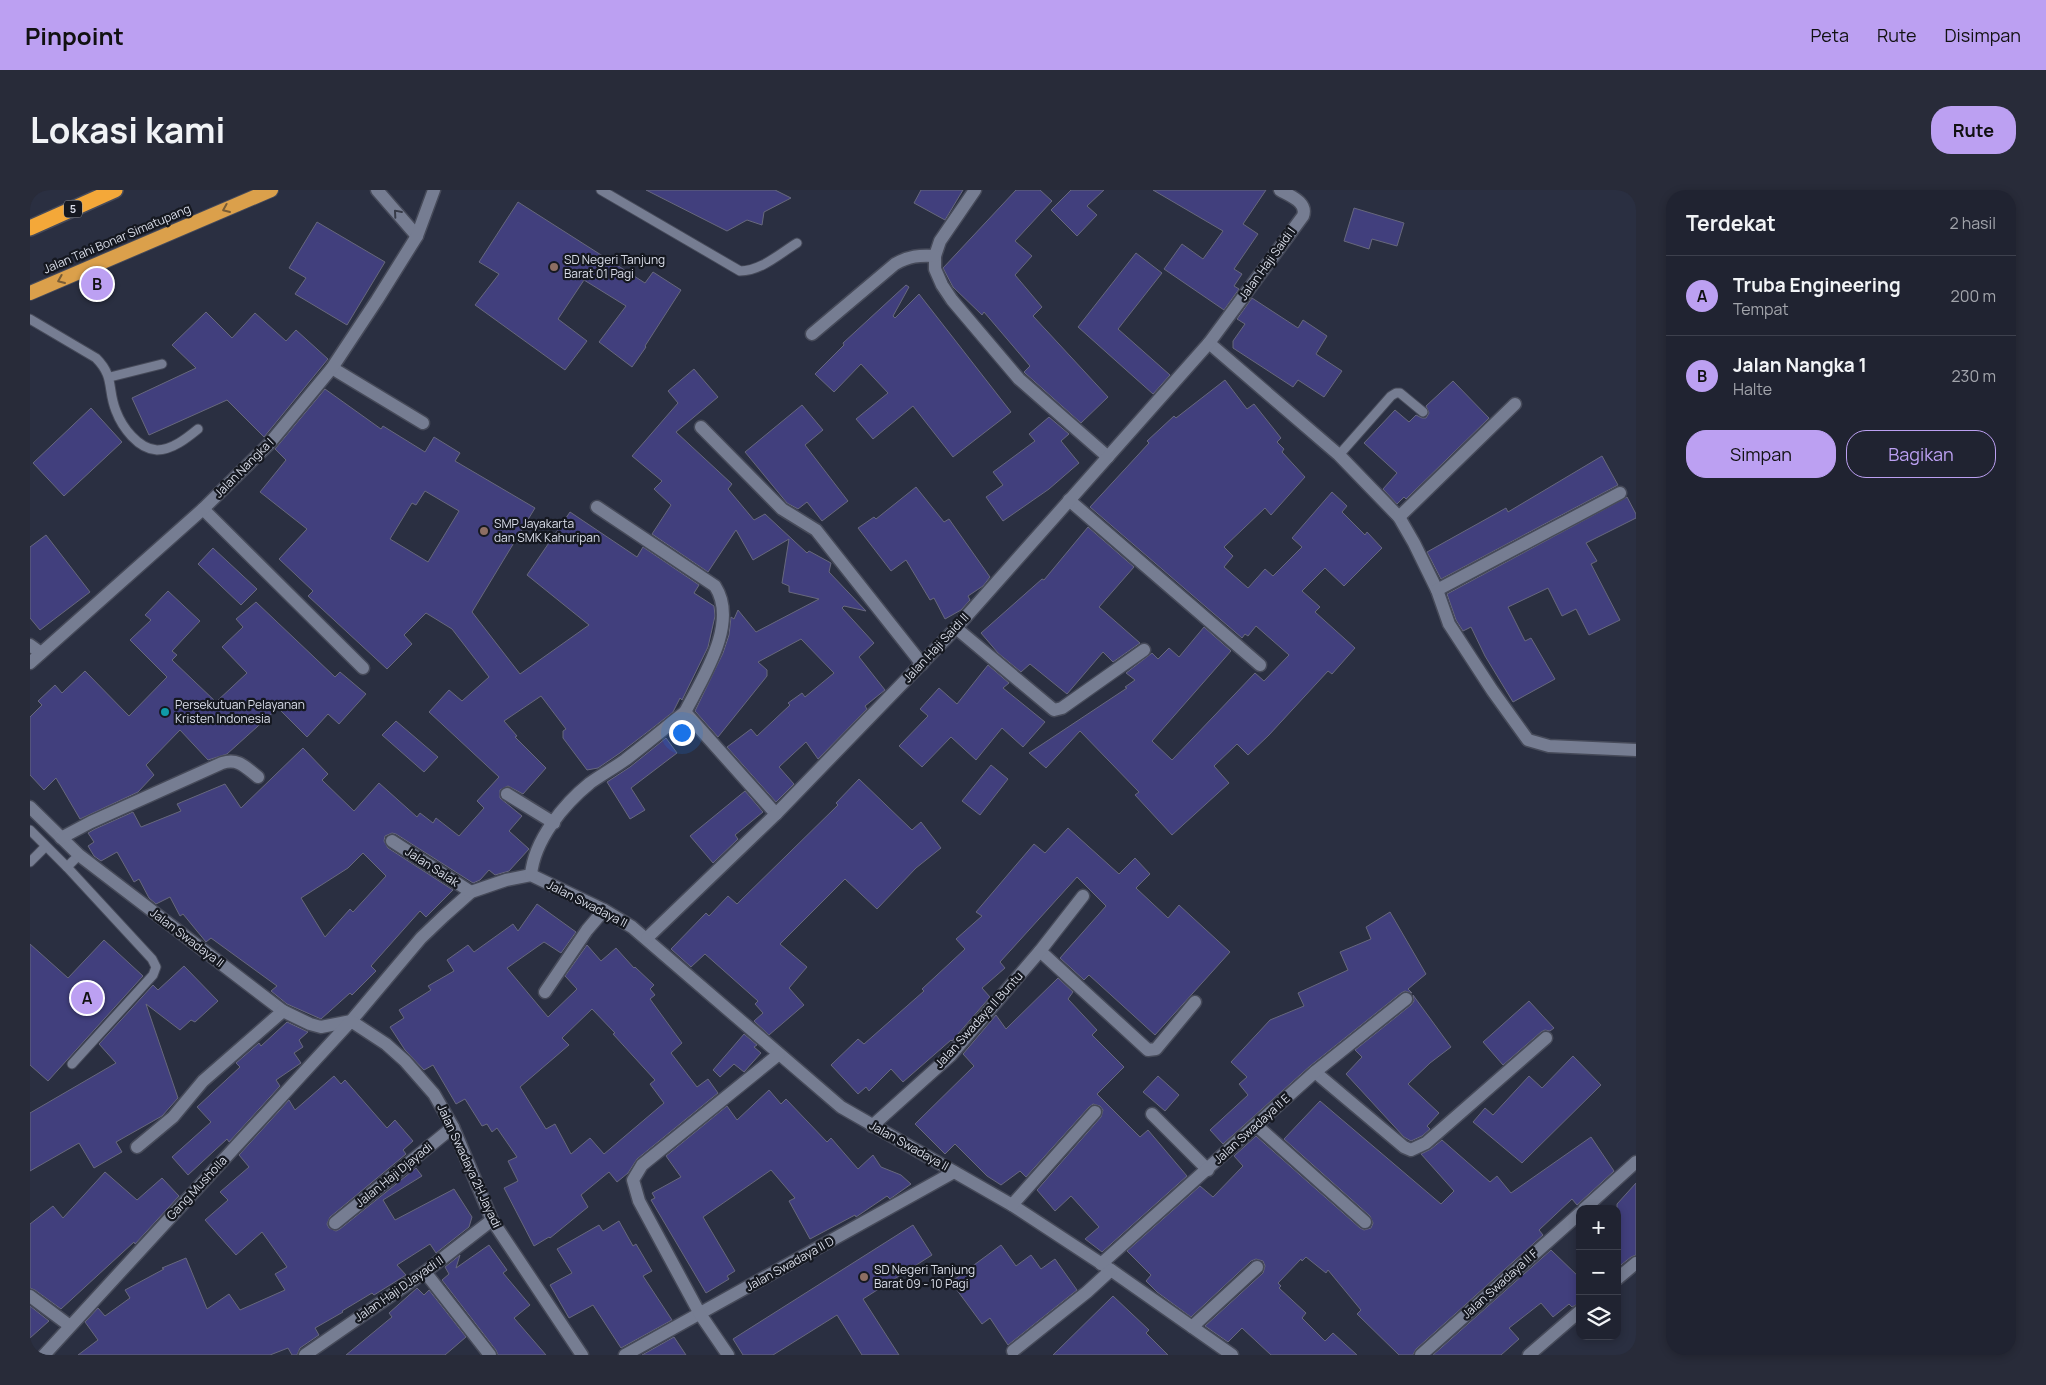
<!DOCTYPE html>
<html lang="id">
<meta charset="utf-8">
<style>
:root{--surface:#202331;--page:#282b39;--text:#f1f3f6;--muted:#a2a4ab;--line:#3d404d;--accent:#bca0f2}
body{margin:0;font-family:Manrope,sans-serif;background:var(--page);color:var(--text)}
.controls{position:absolute;right:15px;bottom:15px;display:grid;overflow:hidden;border-radius:10px;box-shadow:0 2px 8px #0003}
.controls button{width:45px;height:45px;display:grid;place-items:center;padding:0;border:0;border-bottom:1px solid var(--line);background:var(--surface);color:var(--text);font:25px sans-serif}
.you{position:absolute;left:651px;top:542px;width:18px;height:18px;margin:-12px;border:4px solid #fff;border-radius:50%;background:#1a73e8;box-shadow:0 0 0 8px #1a73e833}
.badge{display:grid;place-items:center;width:32px;height:32px;border-radius:50%;background:var(--accent);color:#111;font-size:16px;font-weight:700}
.pin{position:absolute;translate:-50% -50%;border:2px solid #fff;box-shadow:0 1px 5px #0006}
.list{margin:0;padding:0;list-style:none}
h2{display:flex;justify-content:space-between;align-items:center;height:65px;margin:0;padding:0 20px;font-size:21px}
h2 small{font-size:16px;font-weight:400;color:var(--muted)}
.list li{display:grid;grid-template-columns:32px 1fr auto;gap:15px;align-items:center;box-sizing:border-box;height:80px;padding:0 20px;border-top:1px solid var(--line)}
.list b{display:block;font-size:19px;white-space:nowrap}
.list p{margin:0;font-size:16px;white-space:nowrap;color:var(--muted)}
.list em{font-size:16px;font-style:normal;color:var(--muted)}
.actions{display:flex;gap:10px;padding:15px 20px}
.actions a{flex:1;padding:11px 0;border:1px solid var(--accent);border-radius:20px;text-align:center;font-size:18px;color:var(--accent)}
.actions .main{background:var(--accent);color:#111}
.icon{flex:none;width:28px;height:28px;fill:none;stroke:currentColor;stroke-width:2;stroke-linecap:round;stroke-linejoin:round}
.map{position:relative;flex:none;width:1606px;height:1165px;overflow:hidden;border-radius:20px}
header{display:flex;align-items:center;gap:30px;box-sizing:border-box;height:70px;padding:0 25px;background:var(--accent);color:#111}
header strong{font-size:24px}
nav{display:flex;gap:28px;margin-inline-start:auto;font-size:18px}
.intro{display:flex;align-items:center;justify-content:space-between;box-sizing:border-box;height:120px;padding:0 30px}
h1{margin:0;font-size:35px}
.button{padding:12px 22px;border-radius:20px;background:var(--accent);color:#111;font-size:18px;font-weight:700}
main{display:flex;gap:30px;padding:0 30px}
aside{flex:1;background:var(--surface);border-radius:20px;box-shadow:0 2px 8px #0003}
.map>svg:first-child{display:block}
</style>
<header>
<strong>Pinpoint</strong>
<nav><a>Peta</a><a>Rute</a><a>Disimpan</a></nav>
</header>
<div class="intro"><h1>Lokasi kami</h1><a class="button">Rute</a></div>
<main>
<div class="map">
<svg width="1606" height="1165" viewBox="0 0 1606 1165">
<rect width="100%" height="100%" fill="#2a2f41"/>
<g fill="#413f7d" stroke="#67687d" fill-rule="evenodd">
<path d="M616,0H745L761,8L734,22L732,35L717,30L697,41Z"/>
<path d="M891,0H933L915,30L884,13Z"/>
<path d="M986,0H1010L1022,11L985,51L1002,66L985,85L1012,117L1003,126L1078,207L1051,233L995,183L994,182L1000,176L954,122L952,125L923,97L913,78Z"/>
<path d="M1041,0H1074L1057,16L1067,25L1047,46L1021,20Z"/>
<path d="M1123,0H1236L1213,34L1228,44L1204,79L1212,84L1204,96L1209,99L1194,120L1134,79L1152,54L1173,69L1193,41Z"/>
<path d="M488,12L615,93L623,82L651,100L615,156L616,157L602,177L569,152L596,116L554,90L528,129L557,151L535,180L445,115L469,84L449,72Z"/>
<path d="M1324,18L1374,33L1367,56L1342,49L1339,59L1314,51Z"/>
<path d="M287,32L355,72L317,135L265,104L276,88L259,78Z"/>
<path d="M1106,63L1132,83L1088,139L1140,185L1123,204L1048,137Z"/>
<path d="M876,95L879,97L863,126L865,128L889,104L981,222L923,267L883,216L843,249L826,229L858,203L831,174L804,202L785,184L814,155L813,153Z"/>
<path d="M1222,108L1268,138L1273,130L1297,146L1286,164L1312,181L1294,207L1268,190L1263,197L1203,158V151L1215,134L1207,129Z"/>
<path d="M176,122L202,148L225,123L256,151L266,140L298,169L234,247L197,210L119,245L102,208L166,178L142,155Z"/>
<path d="M664,179L688,207L646,242L702,294L698,299L724,330L735,324L777,363L779,361L801,373L799,382L836,421L814,416L812,418L844,453L829,467L855,500L835,516L837,519L788,569L776,552L749,577L764,594L746,612L697,557L721,539L727,546L760,515L758,513L772,503L775,507L804,483L771,449L728,472L737,480V486L688,547L665,521L693,463L699,445L701,427L704,429L708,420L726,442L789,409L759,402V396L752,393L759,349L723,370L706,340L678,382L622,344L641,315L624,299L632,291L602,266L648,213L638,201Z"/>
<path d="M1195,190L1217,219L1224,214L1251,248L1247,252L1254,259L1252,262L1275,287L1241,325L1235,318L1194,357L1203,366L1194,377L1218,398L1235,379L1243,386L1272,357L1262,348L1302,302L1317,316L1312,322L1335,345L1337,342L1352,358L1314,396L1295,378L1272,401L1290,417L1285,422L1325,458L1302,484L1298,481L1239,545L1218,565L1207,554L1184,576L1199,593L1142,645L1105,605L1109,602L1050,541L1016,578L999,563L1097,498L1095,497L1105,490L1096,483L1122,463L1128,469L1139,458L1149,467L1174,437L1201,461L1122,551L1142,570L1225,483L1234,491L1259,465L1226,436L1218,446L1215,444L1212,448L1060,317L1119,253L1117,251L1144,226L1146,228Z"/>
<path d="M1423,191L1459,228L1376,309L1374,307L1367,314L1353,299L1367,283L1334,253L1365,220L1379,232L1386,225L1392,228H1396L1399,223L1396,216Z"/>
<path d="M295,199L351,239L353,236L395,262L404,247L430,263L425,271L505,318L442,422L490,484L559,435L497,385L540,322L607,367L613,357L669,395L664,403L684,416L685,426L678,457L652,510L650,508L643,522L620,540L590,563L568,578L557,580L533,548V541L536,539L511,506L474,531L487,546L485,547L516,578L493,604L478,596L470,600V608L492,626L479,641L499,659L479,681L465,685L459,680L450,690L443,693L366,644L362,643L355,646L354,651L358,658L423,700L396,727L390,721L341,776L346,781L322,805L320,803L291,829L257,814L241,801L247,796L181,748L176,752L153,724L150,726L140,707L126,714L119,708L109,689L104,692L87,662L71,671L64,666L58,656L64,652L58,643L65,639L103,622L111,637L151,621L147,614L195,594L211,618L273,558L298,584L292,590L324,621L349,593L387,627L390,623L403,633L406,628L429,646L454,618L447,611L469,587L399,522L419,500L432,511L459,487L422,439L396,423L374,445L382,454L357,479L278,406L283,401L249,369L277,339L230,302L256,270L245,259ZM395,301L429,321L398,372L360,349L382,313L386,315ZM333,663L356,686L323,722L320,719L295,747L271,708L318,678Z"/>
<path d="M772,215L793,240L775,255L818,311L792,331L777,312L768,319L757,313L715,262Z"/>
<path d="M61,218L92,252L34,306L3,273Z"/>
<path d="M1019,227L1039,244L1031,251L1049,273L1019,299L973,331L956,307L973,295L963,282L1005,251L999,244Z"/>
<path d="M1572,266L1588,295L1411,389L1397,362L1476,318L1478,322Z"/>
<path d="M886,297L914,332L919,329L960,387L953,396L938,406L940,410L931,420L915,429L904,408L900,410L876,370L861,381L828,338L844,327L846,329Z"/>
<path d="M1597,307L1606,324V328L1556,353L1567,371L1561,374L1590,430L1559,445L1546,419L1532,426L1518,398L1478,417L1495,451L1501,448L1525,489L1483,512L1455,466L1441,437L1433,441L1426,430L1417,404Z"/>
<path d="M1058,337L1104,377L1069,417L1110,453L1083,472L1073,462L1037,504L1000,474L991,482L968,463L951,443L1012,389L1014,390Z"/>
<path d="M16,345L60,402L10,440L0,428V357Z"/>
<path d="M183,358L227,399L211,415L168,374Z"/>
<path d="M138,401L170,431L142,461L147,465L142,470L186,512L217,483L192,457L213,437L206,429L226,412L305,487L310,482L336,504L309,534L298,524L277,547L248,518L197,564L178,570L150,540L116,575L124,585L108,602L50,629L26,588L14,600L0,585V527L12,515L8,511L25,495L32,503L55,481L99,526L137,487L100,450L121,430L115,425Z"/>
<path d="M958,475L979,493L973,498L1015,532L993,557L972,538L946,570L921,547L892,577L869,556L898,526L890,519L909,498L927,514Z"/>
<path d="M366,531L408,567L394,582L352,545Z"/>
<path d="M636,548L647,563L601,598L615,620L600,629L577,592L600,577Z"/>
<path d="M961,575L978,589L950,625L932,611Z"/>
<path d="M829,589L882,640L891,632L911,658L886,678L847,719L815,689L750,754L777,777L759,798L774,815L739,845L724,831L733,823L725,814L728,811L675,764L661,777L641,759L676,723L679,726L698,706L707,714L808,615L806,613Z"/>
<path d="M715,601L733,622L705,645L708,649L683,673L660,646Z"/>
<path d="M1038,638L1089,684L1105,668L1120,684L1106,698L1138,728L1149,715L1200,762L1125,845L1059,785L1054,790L1030,768L1076,716L1047,687L970,772L975,778L952,798L960,807L922,851L921,850L873,892L861,879L839,901L836,897L828,904L801,875L828,849L834,854L894,801L892,799L935,759L926,749L952,726L946,722L1004,654L1015,663Z"/>
<path d="M507,714L546,742L531,763L514,752L477,778L518,827L547,799L535,786L557,755L571,771L586,758L604,778L605,777L624,795L620,799L625,805L620,809L652,853L641,863L667,897L678,889L688,903L607,969L598,983L587,992L579,982L551,1005L558,1017L520,1048L519,1047L504,1056L474,998L488,991L478,971L487,967L467,938L462,942L457,934L452,936L435,909L426,914L403,875L394,880L375,860L360,837L374,828L369,820L401,800L398,796L424,781L417,770L438,755L444,762L483,734L488,741ZM562,819L585,843L583,844L625,890L620,894L634,913L574,964L560,948L541,964L525,934L516,939L490,897L539,855L532,848Z"/>
<path d="M1360,722L1396,784L1378,799L1382,803L1375,801L1371,803L1280,876L1193,954L1180,940L1218,905L1209,894L1217,887L1201,872L1240,830L1274,816L1268,803L1318,780L1310,762L1341,749L1336,737Z"/>
<path d="M74,750L113,786L18,891L0,875V754L38,788Z"/>
<path d="M154,776L188,811L165,832L161,830L150,840L116,814L148,908L132,926L86,952L92,962L64,978L49,953L0,981V923L86,873L69,854L123,795L128,800Z"/>
<path d="M1028,788L1043,802L1038,809L1067,840L1062,845L1094,877L1067,904L1110,947L1118,940L1157,986L1072,1062L1055,1049L1069,1037L1041,1006L1025,1021L1007,1000L1071,927L1073,920L1070,916L1063,914L1059,917L996,987L990,981L971,995L957,986L925,954L915,964L885,934L944,876L933,864L966,825L976,839Z"/>
<path d="M1383,805L1421,857L1400,873L1378,894L1409,923L1397,936L1400,939L1392,946L1381,951L1374,947L1316,884L1332,867L1325,860L1381,815L1384,811Z"/>
<path d="M1499,811L1524,838L1520,841L1515,840L1511,842L1473,875L1453,852Z"/>
<path d="M257,832L278,842L269,850L273,857L264,863L271,873L246,890L250,896L199,952L197,949L158,985L142,967L181,932L167,917L210,877L206,873L229,853L231,856Z"/>
<path d="M714,844L727,855L724,857L731,863L714,882L704,874L690,887L683,880Z"/>
<path d="M1543,866L1571,895L1492,973L1443,932L1455,918L1463,925L1499,886L1512,898Z"/>
<path d="M304,886L311,894L315,890L357,938L365,930L383,951L373,960L376,964L300,1027L297,1034L299,1038L306,1041L310,1039L386,978L392,986L353,1010L365,1030L424,999L442,1027L439,1037L406,1063L400,1054L367,1075L376,1085L344,1105L342,1103L312,1121L313,1122L285,1138L289,1145L270,1158L267,1165H262L258,1158L240,1165H48L68,1150L55,1132L68,1118L75,1126L100,1108L95,1100L134,1079L132,1078L156,1068L177,1119L199,1104L210,1120L255,1100L245,1084L257,1077L232,1042L206,1065L175,1030L198,1010L190,1002L219,977L209,965L259,910L265,920Z"/>
<path d="M1128,886L1149,905L1135,921L1113,902Z"/>
<path d="M739,900L751,914L756,909L797,952L801,948L828,979L843,965L851,977L871,985L881,994L860,1009L857,1006L826,1027L825,1025L780,1049L759,1011L765,1008L741,980L673,1027L705,1081L697,1086L699,1089L676,1103L621,1010L625,1008L622,1003L651,987L636,966L697,916L707,930Z"/>
<path d="M1290,911L1411,1014L1424,1001L1391,964L1401,959L1412,950L1460,992L1467,986L1481,1003L1561,947L1584,981L1547,1015L1542,1009L1509,1040L1513,1045L1386,1159L1383,1165H1369L1327,1124L1331,1120L1298,1080L1296,1083L1276,1067L1272,1071L1271,1069L1248,1093L1251,1096L1249,1098L1276,1123L1272,1128L1295,1151L1303,1143L1327,1165H1241L1212,1138L1198,1152L1175,1136L1233,1083L1235,1076L1233,1071L1226,1069L1221,1071L1161,1127L1127,1102L1116,1091L1121,1085L1097,1061L1170,996L1183,1007L1213,976L1204,966L1226,946L1330,1038L1334,1040L1341,1038L1343,1033L1340,1026L1254,949Z"/>
<path d="M75,982L107,1010L132,988L149,1006L105,1054L104,1052L31,1119L5,1100L0,1098V1034L23,1016L33,1028Z"/>
<path d="M1606,993V1065L1601,1067L1587,1078V1014Z"/>
<path d="M589,1031L603,1056L606,1054L622,1081L613,1086L642,1130L591,1158L563,1115L539,1128L520,1095L542,1083L527,1059L569,1035L573,1041Z"/>
<path d="M883,1035L902,1065L833,1109L869,1165H832L807,1125L743,1165H713L703,1149Z"/>
<path d="M459,1055L477,1080L473,1083L500,1115L484,1128L516,1165H468L466,1160L412,1090L419,1084L415,1077L430,1065L426,1078Z"/>
<path d="M971,1055L986,1076L1001,1065L1011,1079L1025,1069L1047,1100L978,1155L960,1128L952,1134L921,1092Z"/>
<path d="M1521,1060L1550,1088V1113L1542,1117L1539,1114L1523,1127L1511,1113L1479,1138L1489,1149L1471,1165H1403Z"/>
<path d="M387,1098L394,1105L399,1100L436,1147L415,1165H316L362,1127L359,1123Z"/>
<path d="M1083,1106L1119,1140L1116,1143L1138,1165H1023Z"/>
<path d="M0,1116L19,1131L0,1148Z"/>
<path d="M644,1147L656,1165H612Z"/>
</g>
<g fill="none" stroke-linecap="round" stroke-linejoin="round">
<g stroke="#464a59" stroke-width="11">
<g id="service">
<path d="M571,0L710,81C731,81 749,64 767,53"/>
<path d="M0,129L66,168C85,187 77,199 86,221C92,237 108,259 127,260C142,260 157,248 168,239"/>
<path d="M80,187L132,174"/>
<path d="M1309,265L1361,206L1366,203H1370L1393,222"/>
<path d="M0,640L37,677"/>
<path d="M0,672L15,657"/>
<path d="M42,874L123,785L126,777L122,769L37,677L49,665"/>
</g>
</g>
<g stroke="#464a59" stroke-width="15">
<g id="minor">
<path d="M945,0L910,51L905,66V79L912,95L922,110L989,189L1078,267"/>
<path d="M782,144L865,74C879,66 889,65 905,66"/>
<path d="M1179,153L1309,265L1369,327L1384,353L1407,400L1419,434L1462,500L1498,550L1519,556L1606,560"/>
<path d="M302,178L393,233"/>
<path d="M671,237L752,319L786,340L892,474"/>
<path d="M1039,310L1230,475"/>
<path d="M567,317L685,396C709,433 673,487 655,522L746,624"/>
<path d="M173,319L333,478"/>
<path d="M1369,327L1485,214"/>
<path d="M1407,400L1590,303"/>
<path d="M926,438L1024,520L1032,518L1114,460"/>
<path d="M0,455L11,463"/>
<path d="M477,604L524,633"/>
<path d="M0,617L49,665L253,821L280,834L291,837L321,831L391,748L414,726L441,702L476,690L501,685L574,720L602,737L811,917L982,1015L1081,1080L1202,1165"/>
<path d="M31,648L61,632L192,573C209,568 215,577 228,587"/>
<path d="M362,651L441,702"/>
<path d="M501,685C504,650 534,614 560,593C571,585 584,578 595,570C616,554 635,538 655,522"/>
<path d="M617,748L746,624L926,438L1179,153L1273,26C1278,12 1260,6 1250,0"/>
<path d="M1010,761L1118,860L1126,859L1165,812"/>
<path d="M515,802L557,740L574,720"/>
<path d="M1285,882L1374,957L1381,960L1396,953L1516,848"/>
<path d="M1122,924L1178,980"/>
<path d="M842,936L920,866L1010,761L1053,706"/>
<path d="M1227,936L1335,1032"/>
<path d="M107,957L143,927L173,891L253,821"/>
<path d="M982,1015L1065,922"/>
<path d="M1554,1019L1606,972"/>
<path d="M305,1033L423,937"/>
<path d="M1071,1074L1285,882L1376,809"/>
<path d="M395,1082L460,1165"/>
<path d="M1587,1089L1606,1073"/>
<path d="M0,1106L40,1136"/>
<path d="M1162,1137L1227,1077"/>
<path d="M983,1161L1057,1102L1081,1080"/>
<path d="M14,1165L321,831L356,854L375,871L404,904L423,937L462,1030L552,1165"/>
<path d="M275,1165L395,1082L462,1030"/>
<path d="M595,1165L924,982"/>
<path d="M698,1165L670,1124L609,1011L603,990L612,975L749,864"/>
<path d="M1391,1165L1550,1023"/>
<path d="M1499,1165L1550,1121"/>
</g>
</g>
<g stroke="#464a59" stroke-width="15">
<g id="tertiary">
<path d="M347,0L387,46"/>
<path d="M0,473L173,319L239,254L302,178L347,110L387,46L404,0"/>
</g>
</g>
<g stroke="#464a59" stroke-width="16">
<path id="trunk" d="M0,103L241,0"/>
</g>
<g stroke="#464a59" stroke-width="18">
<path id="motorway" d="M0,38L85,0"/>
</g>
<use href="#service" stroke="#767d92" stroke-width="9"/>
<use href="#minor" stroke="#767d92" stroke-width="12"/>
<use href="#tertiary" stroke="#767d92" stroke-width="12"/>
<use href="#trunk" stroke="#dba04b" stroke-width="14"/>
<use href="#motorway" stroke="#f4a839" stroke-width="15"/>
</g>
<defs><path id="oneway-chevron" d="M-2-3.5L2.5 0L-2 3.5" fill="none" stroke-width="1.6" stroke-linecap="round" stroke-linejoin="round" transform="scale(1.25)"/></defs>
<g stroke="#785c36">
<use href="#oneway-chevron" transform="translate(196 19) rotate(157)"/>
<use href="#oneway-chevron" transform="translate(31 90) rotate(157)"/>
</g>
<use stroke="#373b48" href="#oneway-chevron" transform="translate(367 23) rotate(-131)"/>
<g fill="#8d6e63" stroke="#151820" stroke-width="2">
<circle cx="524" cy="77" r="5"/>
<circle cx="454" cy="341" r="5"/>
<circle cx="834" cy="1087" r="5"/>
</g>
<circle fill="#0f9aa8" stroke="#151820" stroke-width="2" cx="135" cy="522" r="5"/>
<g text-anchor="middle" stroke-width="4.5" stroke-linejoin="round" paint-order="stroke">
<rect fill="#151820" stroke="#9ea2ad" stroke-width="1" x="34" y="10.5" width="18" height="17" rx="4"/>
<g font-size="11" font-weight="bold" fill="#d9dde9">
<text x="43" y="23">5</text>
</g>
<g font-size="12" fill="#d9dde9" stroke="#151820">
<text transform="translate(87 49) rotate(-23)" y="4">Jalan Tahi Bonar Simatupang</text>
<text transform="translate(1237 74) rotate(-54)" y="4">Jalan Haji Saidi I</text>
<text transform="translate(214 278) rotate(-45)" y="4">Jalan Nangka I</text>
<text transform="translate(906 458) rotate(-47)" y="4">Jalan Haji Saidi II</text>
<text transform="translate(402 677) rotate(33)" y="4">Jalan Salak</text>
<text transform="translate(557 714) rotate(27)" y="4">Jalan Swadaya II</text>
<text transform="translate(157 748) rotate(37)" y="4">Jalan Swadaya II</text>
<text transform="translate(949 830) rotate(-48)" y="4">Jalan Swadaya II Buntu</text>
<text transform="translate(1222 939) rotate(-42)" y="4">Jalan Swadaya II E</text>
<text transform="translate(879 956) rotate(29)" y="4">Jalan Swadaya II</text>
<text transform="translate(439 976) rotate(65)" y="4">Jalan Swadaya 2H Jayadi</text>
<text transform="translate(364 985) rotate(-39)" y="4">Jalan Haji Djayadi</text>
<text transform="translate(167 998) rotate(-47)" y="4">Gang Musholla</text>
<text transform="translate(760 1074) rotate(-29)" y="4">Jalan Swadaya II D</text>
<text transform="translate(1470 1094) rotate(-42)" y="4">Jalan Swadaya II F</text>
<text transform="translate(369 1099) rotate(-35)" y="4">Jalan Haji DJayadi II</text>
</g>
<g font-size="12" fill="#d9dde9" stroke="#151820" text-anchor="start">
<text x="534" y="74">SD Negeri Tanjung<tspan x="534" dy="14">Barat 01 Pagi</tspan></text>
<text x="464" y="338">SMP Jayakarta<tspan x="464" dy="14">dan SMK Kahuripan</tspan></text>
<text x="145" y="519">Persekutuan Pelayanan<tspan x="145" dy="14">Kristen Indonesia</tspan></text>
<text x="844" y="1084">SD Negeri Tanjung<tspan x="844" dy="14">Barat 09 - 10 Pagi</tspan></text>
</g>
</g>
</svg>
<div class="controls">
<button>+</button>
<button>−</button>
<button><svg class="icon" aria-label="layers" viewBox="0 0 24 24"><path d="M12 4l9 5-9 5-9-5zM3 14l9 5 9-5"/></svg></button>
</div>
<div class="you"></div>
<div class="pin badge" style="left:57px;top:808px">A</div>
<div class="pin badge" style="left:67px;top:94px">B</div>
</div>
<aside>
<h2>Terdekat<small>2 hasil</small></h2>
<ul class="list">
<li><span class="badge">A</span><div><b>Truba Engineering</b><p>Tempat</p></div><em>200 m</em></li>
<li><span class="badge">B</span><div><b>Jalan Nangka 1</b><p>Halte</p></div><em>230 m</em></li>
</ul>
<div class="actions"><a class="main">Simpan</a><a>Bagikan</a></div>
</aside>
</main>
